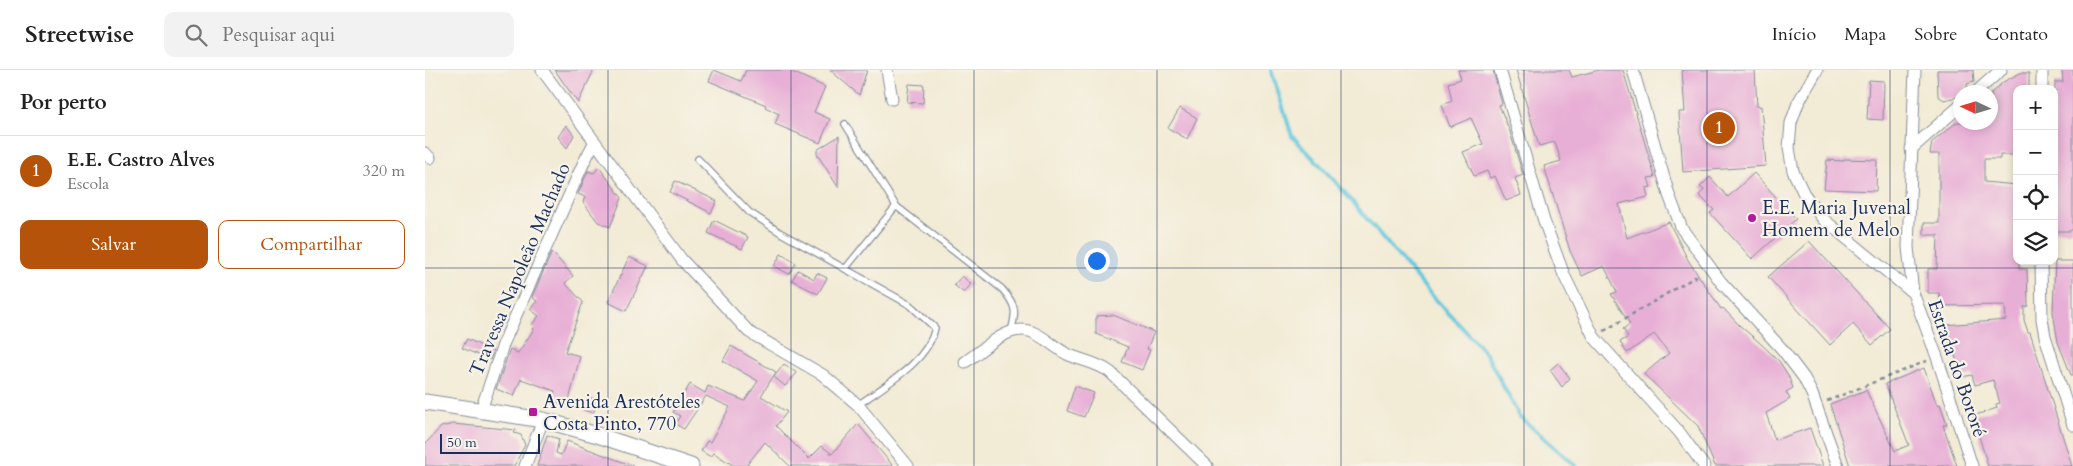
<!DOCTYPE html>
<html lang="pt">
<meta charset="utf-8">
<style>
:root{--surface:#fff;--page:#f2f2f2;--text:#222;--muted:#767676;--line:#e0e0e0;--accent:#b45309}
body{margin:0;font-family:Cardo,serif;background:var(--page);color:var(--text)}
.controls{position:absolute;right:15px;top:15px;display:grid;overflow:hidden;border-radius:10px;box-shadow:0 2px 8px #0003}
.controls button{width:45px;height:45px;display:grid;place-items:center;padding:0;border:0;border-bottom:1px solid var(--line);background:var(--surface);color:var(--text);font:25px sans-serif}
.compass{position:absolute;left:1528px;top:15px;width:45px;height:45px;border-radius:50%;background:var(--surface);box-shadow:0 2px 8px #0003;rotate:274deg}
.scale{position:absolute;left:15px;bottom:12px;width:100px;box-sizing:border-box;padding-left:5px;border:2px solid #1b2f5e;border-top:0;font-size:14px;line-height:18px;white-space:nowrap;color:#1b2f5e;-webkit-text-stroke:4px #f7f3e8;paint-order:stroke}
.you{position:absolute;left:671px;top:190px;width:18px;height:18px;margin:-12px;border:4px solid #fff;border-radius:50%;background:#1a73e8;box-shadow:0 0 0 8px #1a73e833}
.badge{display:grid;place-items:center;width:32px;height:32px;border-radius:50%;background:var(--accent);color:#fff;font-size:16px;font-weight:700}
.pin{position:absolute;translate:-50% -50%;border:2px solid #fff;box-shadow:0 1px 5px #0006}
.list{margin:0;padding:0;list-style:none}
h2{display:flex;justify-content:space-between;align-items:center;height:65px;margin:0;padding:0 20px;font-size:21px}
h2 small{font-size:16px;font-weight:400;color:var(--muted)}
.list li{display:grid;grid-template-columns:32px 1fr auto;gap:15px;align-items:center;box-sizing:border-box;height:70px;padding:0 20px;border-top:1px solid var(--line)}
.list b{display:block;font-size:19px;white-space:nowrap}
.list p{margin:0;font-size:16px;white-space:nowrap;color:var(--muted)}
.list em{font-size:16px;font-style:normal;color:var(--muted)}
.actions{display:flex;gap:10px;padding:15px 20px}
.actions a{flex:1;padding:11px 0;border:1px solid var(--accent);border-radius:10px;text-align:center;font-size:18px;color:var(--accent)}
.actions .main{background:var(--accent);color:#fff}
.icon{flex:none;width:28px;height:28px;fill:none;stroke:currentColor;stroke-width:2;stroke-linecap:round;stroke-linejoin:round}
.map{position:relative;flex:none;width:1648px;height:396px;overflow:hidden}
header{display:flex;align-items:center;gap:30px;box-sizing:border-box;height:70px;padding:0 25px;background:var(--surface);border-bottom:1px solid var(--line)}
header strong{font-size:24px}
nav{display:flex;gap:28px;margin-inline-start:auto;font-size:18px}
.search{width:350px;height:45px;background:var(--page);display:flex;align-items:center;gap:12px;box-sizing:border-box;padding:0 18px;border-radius:10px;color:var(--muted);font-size:19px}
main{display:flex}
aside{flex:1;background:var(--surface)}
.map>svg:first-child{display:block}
</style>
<header>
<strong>Streetwise</strong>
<div class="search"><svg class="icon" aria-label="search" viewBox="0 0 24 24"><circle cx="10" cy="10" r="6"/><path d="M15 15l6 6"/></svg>Pesquisar aqui</div>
<nav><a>Início</a><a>Mapa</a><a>Sobre</a><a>Contato</a></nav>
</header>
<main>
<aside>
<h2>Por perto<small></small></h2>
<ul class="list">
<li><span class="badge">1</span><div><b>E.E. Castro Alves</b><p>Escola</p></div><em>320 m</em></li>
</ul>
<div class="actions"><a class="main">Salvar</a><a>Compartilhar</a></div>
</aside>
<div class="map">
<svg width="1648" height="396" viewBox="0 0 1648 396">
<rect width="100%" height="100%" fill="#f7f3e8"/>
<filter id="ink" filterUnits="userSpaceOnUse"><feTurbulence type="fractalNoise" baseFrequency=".02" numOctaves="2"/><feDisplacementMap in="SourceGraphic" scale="10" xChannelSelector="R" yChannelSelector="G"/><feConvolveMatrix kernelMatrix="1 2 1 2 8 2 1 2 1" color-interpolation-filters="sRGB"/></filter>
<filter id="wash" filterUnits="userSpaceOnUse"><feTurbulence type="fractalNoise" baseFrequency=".0096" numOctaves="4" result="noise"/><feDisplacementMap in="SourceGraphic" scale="20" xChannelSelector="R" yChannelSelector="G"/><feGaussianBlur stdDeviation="1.12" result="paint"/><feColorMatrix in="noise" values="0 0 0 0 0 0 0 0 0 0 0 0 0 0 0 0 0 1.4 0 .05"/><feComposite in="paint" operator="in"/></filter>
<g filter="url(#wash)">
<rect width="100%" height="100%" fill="#f2ebd5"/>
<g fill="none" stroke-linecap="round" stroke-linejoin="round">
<path stroke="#60c7dc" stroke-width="4" d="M846,0L867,66L910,111L1001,219L1060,282L1095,347L1151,396"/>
</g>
<g id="blocks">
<g fill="#e8afd6">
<path d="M130,0H169L153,33L138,12Z"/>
<path d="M289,0L316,11L321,0H363L400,17L389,42L405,49L395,73L350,54L354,44L340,37L341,35L284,11Z"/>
<path d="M405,0H442L434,25Z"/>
<path d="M1033,0H1068L1077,34L1074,35L1085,62L1098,105L1090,108L1096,125L1081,131L1070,106L1065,108L1062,101L1049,106L1038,82L1058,74L1046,48L1025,57L1017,35L1027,31L1023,13L1036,9Z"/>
<path d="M1091,0H1144L1147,7L1174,0H1198L1230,107L1223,108L1226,117L1221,118L1223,127L1194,134L1202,168L1244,152L1263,190L1296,239L1298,238L1314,255L1335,273L1354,291L1363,305L1368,318L1361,322L1365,329L1341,343L1350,370L1385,358L1398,396H1290L1273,356L1219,304L1244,283L1229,264L1202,283L1195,272L1203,267L1198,259L1205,254L1186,224L1192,222L1179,196L1157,206L1145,181L1119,96L1136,91L1130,72L1114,76Z"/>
<path d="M1257,0H1330L1332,37L1336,36L1341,96L1258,102L1254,42H1260Z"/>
<path d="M1512,0H1548L1549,12L1542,14V18L1536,22V26L1519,30L1513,26Z"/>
<path d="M1637,0H1648V159L1645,161H1629L1630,12H1638Z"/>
<path d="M1595,3H1604V19H1592V85H1575V89H1559V112L1592,115V191L1594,192V199H1602L1603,236L1599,237V250L1603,262H1605L1647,396H1563L1548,346L1572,338L1571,334L1575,333L1568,310L1550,315L1547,305L1537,307L1520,255L1581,250L1580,235L1516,236L1514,223H1503V199H1512L1513,165H1499V153H1514V84H1505L1507,72L1532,52H1566V23L1578,12Z"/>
<path d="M1444,10L1459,11L1458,50L1442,49Z"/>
<path d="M484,14L499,15L498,33L482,32Z"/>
<path d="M755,38L772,48L762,69L743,58Z"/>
<path d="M141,55L149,65L142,78L133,67Z"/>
<path d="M414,66L413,117L392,84V80Z"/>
<path d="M1419,89L1452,90L1451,121L1399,119L1402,90L1418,91Z"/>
<path d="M174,97L197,128L185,157L173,152L158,132L160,127L153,124L163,101L169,103Z"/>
<path d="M1329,103L1371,149L1327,189L1285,143L1289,140L1274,125L1279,120L1275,117L1285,107L1303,127Z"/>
<path d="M250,111L292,131L286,143L245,122Z"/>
<path d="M289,150L323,167L317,179L283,163Z"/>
<path d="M1384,171L1465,259L1447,275L1428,254L1405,275L1343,207Z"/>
<path d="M127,182L148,206L140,213L158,232L140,282L155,286L143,335L127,331L130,321L96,309L89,326L71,319L85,279L93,283L109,259L106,256L114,246L105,239L112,231L107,227Z"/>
<path d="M356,184L371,193L364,204L349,196Z"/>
<path d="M204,187L223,196L201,241L183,232Z"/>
<path d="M1630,191H1648V305H1646L1633,272L1628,242Z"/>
<path d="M373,200L389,209L392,203L402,208L393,224L367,210Z"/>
<path d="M537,206L546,214L539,223L529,215Z"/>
<path d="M688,245L729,262L722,279L725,280L717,300L697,292L703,277L671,264V246Z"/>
<path d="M42,269L68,281L65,290L37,278Z"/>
<path d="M306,276L351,302L336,326L362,342L351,356L384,389L397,376L407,384L433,354L468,396H365L340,372L321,396H309L289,383L286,387L276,381L282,371L285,372L305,337L281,326L259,359L250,354L255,346L248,342L265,314L280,323L283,316L320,331L333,311L298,291Z"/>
<path d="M1133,293L1145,308L1137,317L1125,300Z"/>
<path d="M359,294L372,303L360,316L349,307Z"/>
<path d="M1499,298L1512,335L1515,334L1522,354L1518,355L1532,396H1425L1405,334L1441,320L1470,381L1484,375L1460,314Z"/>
<path d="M650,316L669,323L659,347L642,341Z"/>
<path d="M164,328L174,331L168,343L158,340Z"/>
<path d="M28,354L91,360L89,363L96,365L100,375L89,396H0V374L16,357Z"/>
<path d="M122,365L134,369L131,383L136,385L142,371L208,396H112Z"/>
</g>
</g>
</g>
<g filter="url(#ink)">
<use href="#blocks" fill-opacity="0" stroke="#868d9a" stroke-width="1"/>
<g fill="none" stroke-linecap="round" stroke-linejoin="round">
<g stroke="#868d9a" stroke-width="8">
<g id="service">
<path d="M273,89L324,142L356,163L485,235L510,258C503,292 460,315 433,335"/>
<path d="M471,136L577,219C591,235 592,241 586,261"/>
<path d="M420,199L471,136L420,54"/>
</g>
</g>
<g stroke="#868d9a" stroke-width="13">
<g id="minor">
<path d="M117,0L257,190L324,262L398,305L433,335L483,396"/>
<path d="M462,0L467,29"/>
<path d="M1075,0L1119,151L1139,205L1169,267L1255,363L1279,396"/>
<path d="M1208,0L1244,125L1257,159L1296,212L1357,279L1379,308L1387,324L1413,396"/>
<path d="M1392,0L1373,33L1366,53L1364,78L1368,101L1379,124L1398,149L1488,223L1512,287L1547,396"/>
<path d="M1617,19V0"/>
<path d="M1551,22L1576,0"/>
<path d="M1486,79L1536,35"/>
<path d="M0,83L5,88"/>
<path d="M1616,191L1617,249L1620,266L1648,355"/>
<path d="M1488,223L1483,177L1490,0"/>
<path d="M540,292C558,280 585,252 607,262C620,267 630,278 642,284C657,291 671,292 685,302L782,396"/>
<path d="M56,340L79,272L159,92L169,73"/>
<path d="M100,396L118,350"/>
</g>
</g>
<g stroke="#868d9a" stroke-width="17">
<path id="secondary" d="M0,332L118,350L169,364L266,396"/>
</g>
<g stroke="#868d9a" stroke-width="2.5" stroke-dasharray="4 4" stroke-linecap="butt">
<path d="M1179,261L1275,204"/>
<path d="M1402,331L1502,291"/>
</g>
<use href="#service" stroke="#fff" stroke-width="5.5"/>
<use href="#minor" stroke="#fff" stroke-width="11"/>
<use href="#secondary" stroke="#fff" stroke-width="15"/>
</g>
</g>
<path fill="none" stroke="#1b2f5e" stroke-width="1" stroke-opacity="0.55" d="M183,0V396M366,0V396M549,0V396M732,0V396M916,0V396M1099,0V396M1282,0V396M1465,0V396M0,198H1648"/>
<g fill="#b5179e" stroke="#f7f3e8" stroke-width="2">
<circle cx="1327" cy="148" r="5"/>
<rect x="103" y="337" width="10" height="10" rx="2.5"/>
</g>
<g text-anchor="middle" stroke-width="4.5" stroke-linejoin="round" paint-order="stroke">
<g font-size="19" fill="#1b2f5e" stroke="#f7f3e8" text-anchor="start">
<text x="1337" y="144">E.E. Maria Juvenal<tspan x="1337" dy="22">Homem de Melo</tspan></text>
<text x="118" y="338">Avenida Arestóteles<tspan x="118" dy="22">Costa Pinto, 770</tspan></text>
</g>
<g font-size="19" fill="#1b2f5e" stroke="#f7f3e8">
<text transform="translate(94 199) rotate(-67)" y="7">Travessa Napoleão Machado</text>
<text transform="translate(1533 298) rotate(71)" y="7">Estrada do Bororé</text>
</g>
</g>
</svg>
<div class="controls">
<button>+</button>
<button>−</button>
<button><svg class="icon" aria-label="locate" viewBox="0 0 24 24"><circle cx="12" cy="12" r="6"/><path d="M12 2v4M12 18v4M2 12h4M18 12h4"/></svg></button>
<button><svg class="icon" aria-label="layers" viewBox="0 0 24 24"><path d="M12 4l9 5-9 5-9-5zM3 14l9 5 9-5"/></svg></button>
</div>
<svg class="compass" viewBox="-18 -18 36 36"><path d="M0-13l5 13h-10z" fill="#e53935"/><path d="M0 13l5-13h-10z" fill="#767676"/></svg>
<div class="scale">50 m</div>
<div class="you"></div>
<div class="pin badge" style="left:1294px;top:58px">1</div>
</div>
</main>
